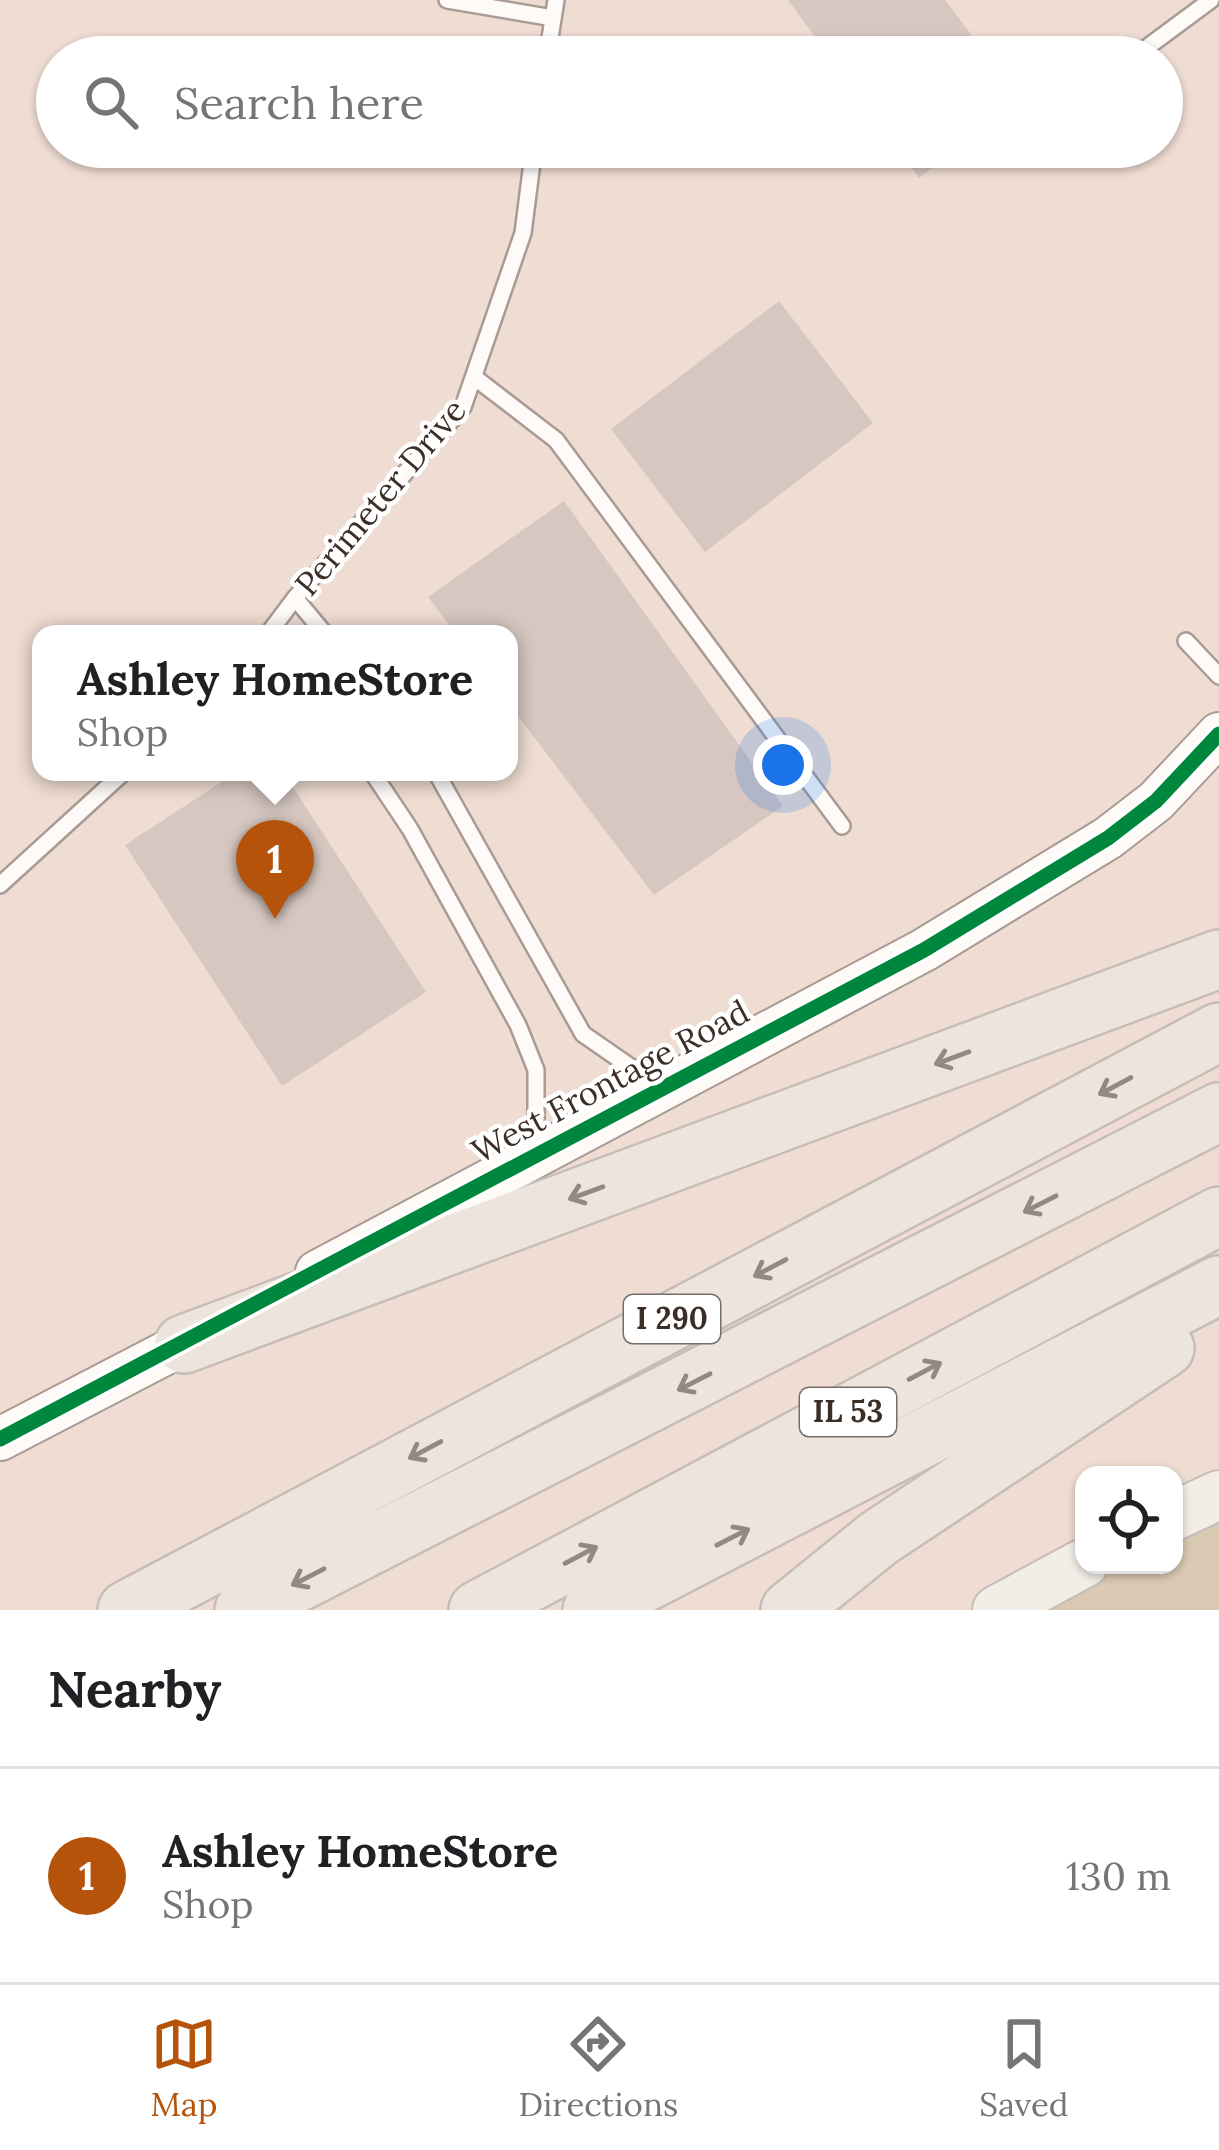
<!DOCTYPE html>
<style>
:root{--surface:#fff;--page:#f6f6f6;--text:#202124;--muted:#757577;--line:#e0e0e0;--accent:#b45309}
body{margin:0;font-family:Lora,serif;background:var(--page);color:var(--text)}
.controls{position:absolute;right:36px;bottom:36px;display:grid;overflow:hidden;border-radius:24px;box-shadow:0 3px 9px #0004}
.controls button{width:108px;height:108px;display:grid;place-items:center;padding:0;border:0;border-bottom:3px solid var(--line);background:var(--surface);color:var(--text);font:60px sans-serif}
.you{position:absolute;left:783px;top:765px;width:42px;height:42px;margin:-30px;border:9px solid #fff;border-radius:50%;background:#1a73e8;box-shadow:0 0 0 18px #1a73e833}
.badge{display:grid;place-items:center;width:78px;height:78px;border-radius:50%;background:var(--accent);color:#fff;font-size:39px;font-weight:700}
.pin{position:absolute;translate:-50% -99px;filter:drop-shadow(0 3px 6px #0008)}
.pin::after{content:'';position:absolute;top:63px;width:42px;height:36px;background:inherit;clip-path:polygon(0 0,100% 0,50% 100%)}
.popup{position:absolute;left:32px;top:625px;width:486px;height:156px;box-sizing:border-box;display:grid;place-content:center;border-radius:24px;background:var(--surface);filter:drop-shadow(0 3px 9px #0005);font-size:39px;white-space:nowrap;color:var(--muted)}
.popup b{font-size:45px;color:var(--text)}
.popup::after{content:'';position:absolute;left:50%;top:100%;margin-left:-24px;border:24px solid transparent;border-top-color:var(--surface)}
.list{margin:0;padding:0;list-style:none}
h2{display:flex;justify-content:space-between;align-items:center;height:156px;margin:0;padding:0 48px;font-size:51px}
h2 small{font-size:39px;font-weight:400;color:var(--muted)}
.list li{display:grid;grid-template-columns:78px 1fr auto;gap:36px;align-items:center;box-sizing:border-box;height:216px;padding:0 48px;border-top:3px solid var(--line)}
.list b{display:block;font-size:45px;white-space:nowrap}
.list p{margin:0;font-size:39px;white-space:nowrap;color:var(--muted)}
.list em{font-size:39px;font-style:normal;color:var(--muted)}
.icon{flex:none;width:66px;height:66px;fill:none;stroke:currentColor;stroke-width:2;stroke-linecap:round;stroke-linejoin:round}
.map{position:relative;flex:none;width:1219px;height:1610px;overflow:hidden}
.search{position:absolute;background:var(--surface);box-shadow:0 3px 9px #0004;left:36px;right:36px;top:36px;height:132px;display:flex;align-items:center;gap:30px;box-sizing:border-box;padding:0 42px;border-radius:66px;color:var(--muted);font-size:45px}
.sheet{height:372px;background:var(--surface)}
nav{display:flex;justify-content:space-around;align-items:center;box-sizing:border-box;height:168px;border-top:3px solid var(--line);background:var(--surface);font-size:33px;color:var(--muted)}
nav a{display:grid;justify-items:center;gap:6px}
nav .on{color:var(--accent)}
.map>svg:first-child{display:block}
</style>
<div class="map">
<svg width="1219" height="1610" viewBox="0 0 1219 1610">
<rect width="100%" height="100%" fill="#efdcd2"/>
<path fill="#dac9b3" d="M1219,1498V1610H995L1084,1565H1174V1520Z"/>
<g fill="#d6c7c0">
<path d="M788,0H945L988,57H830Z"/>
<path d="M896,147H961L919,178Z"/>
<path d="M779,301L873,423L705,552L611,429Z"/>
<path d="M564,501L783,806L654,895L509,704V634H456L428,597Z"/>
<path d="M237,772H283L426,992L282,1086L125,845Z"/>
</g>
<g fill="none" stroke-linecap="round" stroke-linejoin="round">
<g stroke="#a99b93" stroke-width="20">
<g id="lane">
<path d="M447,0L553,18"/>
<path d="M547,57L556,0"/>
<path d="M1134,57L1211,0"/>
<path d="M474,377L556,440L842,826"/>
<path d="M295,598L325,634"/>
<path d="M268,634L295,598L463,407L523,233L534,147"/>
<path d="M1186,641L1219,676"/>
<path d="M372,772L410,829L518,1025L536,1070V1119L517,1153"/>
<path d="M436,772L583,1034L632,1068L673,1069"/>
<path d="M0,885L124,772"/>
</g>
</g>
<g stroke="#a99b93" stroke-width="46">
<g id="secondary">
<path d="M317,1272L924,950L1108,838L1156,801L1219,734"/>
<path d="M0,1439L210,1330"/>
</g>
</g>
<g stroke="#c7bdb8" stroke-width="52">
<g id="primary">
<path d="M1174,1516L1219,1495"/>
<path d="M997,1610L1084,1563"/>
</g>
</g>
<g stroke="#c7bdb8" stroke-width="62">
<g id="highway">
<path d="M184,1344L1219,959"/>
<path d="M127,1610L1219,1032"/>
<path d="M244,1610L1219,1112"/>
<path d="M478,1610L1219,1216"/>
<path d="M592,1610L1219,1285"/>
<path d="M790,1610L879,1538L1165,1348"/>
</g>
</g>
<use href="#lane" stroke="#fdfaf8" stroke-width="15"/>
<use href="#secondary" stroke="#fdfaf8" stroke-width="42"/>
<use href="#primary" stroke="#f3ede7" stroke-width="48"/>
<use href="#highway" stroke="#ede4dd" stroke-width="57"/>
<g stroke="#fff" stroke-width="22">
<path id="cycleway" d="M0,1439L924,950L1108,838L1156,801L1219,734"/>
</g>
<use href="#cycleway" stroke="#00873e" stroke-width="15"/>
</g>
<defs><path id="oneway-shaft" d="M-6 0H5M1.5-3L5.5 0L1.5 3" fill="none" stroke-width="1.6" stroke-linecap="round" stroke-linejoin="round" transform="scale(3)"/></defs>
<g stroke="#948982">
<use href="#oneway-shaft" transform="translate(952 1058) rotate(160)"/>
<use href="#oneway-shaft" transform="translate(1115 1086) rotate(152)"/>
<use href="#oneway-shaft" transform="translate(586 1193) rotate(160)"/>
<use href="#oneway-shaft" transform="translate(1040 1204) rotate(153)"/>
<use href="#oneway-shaft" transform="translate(770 1268) rotate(152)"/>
<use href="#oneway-shaft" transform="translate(925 1371) rotate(-28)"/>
<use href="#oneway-shaft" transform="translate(694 1382) rotate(153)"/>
<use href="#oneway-shaft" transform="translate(425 1450) rotate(152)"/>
<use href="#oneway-shaft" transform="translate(733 1537) rotate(-27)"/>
<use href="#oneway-shaft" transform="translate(581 1555) rotate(-28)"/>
<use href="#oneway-shaft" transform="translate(308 1577) rotate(153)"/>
</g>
<g text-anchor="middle" stroke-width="9" stroke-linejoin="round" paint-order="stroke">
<g fill="#fff" stroke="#766d68" stroke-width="3">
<rect x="624" y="1295" width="96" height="48" rx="9"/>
<rect x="800" y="1388" width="96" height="48" rx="9"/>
</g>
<g font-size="30" font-weight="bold" fill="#3b2e27">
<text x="672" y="1329">I 290</text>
<text x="848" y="1422">IL 53</text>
</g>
<g font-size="33" fill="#3b2e27" stroke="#fff">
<text transform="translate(380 497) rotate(-50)" y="12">Perimeter Drive</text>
<text transform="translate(610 1081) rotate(-28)" y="12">West Frontage Road</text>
</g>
</g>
</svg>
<div class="controls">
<button><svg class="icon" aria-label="locate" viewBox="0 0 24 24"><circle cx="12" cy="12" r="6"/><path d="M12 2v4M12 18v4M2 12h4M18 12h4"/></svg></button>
</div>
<div class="you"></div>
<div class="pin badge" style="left:275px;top:919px">1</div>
<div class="popup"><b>Ashley HomeStore</b>Shop</div>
<div class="search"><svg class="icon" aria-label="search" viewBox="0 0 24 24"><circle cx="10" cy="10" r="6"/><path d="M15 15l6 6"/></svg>Search here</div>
</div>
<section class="sheet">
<h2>Nearby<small></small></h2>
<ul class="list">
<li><span class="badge">1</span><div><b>Ashley HomeStore</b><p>Shop</p></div><em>130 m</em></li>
</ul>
</section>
<nav>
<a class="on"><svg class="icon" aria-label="map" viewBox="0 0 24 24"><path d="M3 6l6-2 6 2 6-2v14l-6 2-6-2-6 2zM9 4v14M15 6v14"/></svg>Map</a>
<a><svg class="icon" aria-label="directions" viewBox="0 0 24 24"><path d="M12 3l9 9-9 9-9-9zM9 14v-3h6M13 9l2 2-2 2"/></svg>Directions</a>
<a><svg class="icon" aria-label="saved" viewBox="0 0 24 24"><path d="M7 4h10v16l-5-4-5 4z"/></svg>Saved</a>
</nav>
